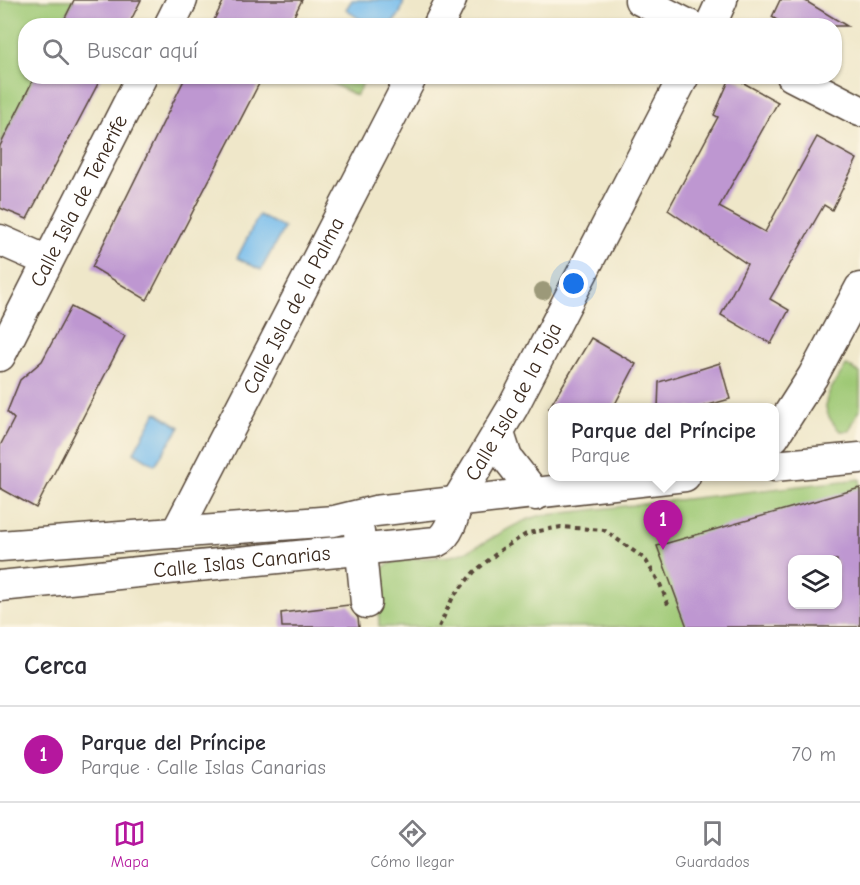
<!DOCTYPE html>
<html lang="es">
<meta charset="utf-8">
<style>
:root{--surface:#fff;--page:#f7f7f7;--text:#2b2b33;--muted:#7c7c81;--line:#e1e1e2;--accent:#b5179e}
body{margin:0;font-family:"Comic Neue",sans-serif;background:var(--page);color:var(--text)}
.controls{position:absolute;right:18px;bottom:18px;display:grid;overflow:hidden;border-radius:12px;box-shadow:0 2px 4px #0004}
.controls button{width:54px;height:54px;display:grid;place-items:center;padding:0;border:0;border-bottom:2px solid var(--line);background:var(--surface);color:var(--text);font:30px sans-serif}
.you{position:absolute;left:574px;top:284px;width:21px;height:21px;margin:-15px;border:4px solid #fff;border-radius:50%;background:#1a73e8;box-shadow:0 0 0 9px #1a73e833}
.badge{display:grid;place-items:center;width:39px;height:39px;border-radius:50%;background:var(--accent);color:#fff;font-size:20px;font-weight:700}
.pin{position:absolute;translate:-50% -50px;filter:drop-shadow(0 2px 3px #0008)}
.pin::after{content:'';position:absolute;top:32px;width:21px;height:18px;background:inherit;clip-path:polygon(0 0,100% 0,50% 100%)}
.popup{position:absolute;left:548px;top:403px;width:231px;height:78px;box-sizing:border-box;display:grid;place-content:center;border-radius:12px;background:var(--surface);filter:drop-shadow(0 2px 4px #0005);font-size:20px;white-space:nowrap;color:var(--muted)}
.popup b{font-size:22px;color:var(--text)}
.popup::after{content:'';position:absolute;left:50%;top:100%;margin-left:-12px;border:12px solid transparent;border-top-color:var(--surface)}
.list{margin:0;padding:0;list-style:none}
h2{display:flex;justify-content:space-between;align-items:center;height:78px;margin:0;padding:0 24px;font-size:26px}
h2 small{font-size:20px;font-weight:400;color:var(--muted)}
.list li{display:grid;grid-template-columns:39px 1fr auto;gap:18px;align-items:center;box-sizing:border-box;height:96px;padding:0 24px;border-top:2px solid var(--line)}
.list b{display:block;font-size:22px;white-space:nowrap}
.list p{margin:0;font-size:20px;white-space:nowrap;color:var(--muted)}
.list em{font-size:20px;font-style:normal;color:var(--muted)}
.icon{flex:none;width:33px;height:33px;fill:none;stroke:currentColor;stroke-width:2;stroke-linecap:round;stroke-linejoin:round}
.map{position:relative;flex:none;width:860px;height:627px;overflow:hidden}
.search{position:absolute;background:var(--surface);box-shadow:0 2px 4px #0004;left:18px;right:18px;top:18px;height:66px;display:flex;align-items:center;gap:15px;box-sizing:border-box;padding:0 21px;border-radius:24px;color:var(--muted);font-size:22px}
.sheet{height:174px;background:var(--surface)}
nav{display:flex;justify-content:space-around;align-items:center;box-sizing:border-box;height:84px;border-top:2px solid var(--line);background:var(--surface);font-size:16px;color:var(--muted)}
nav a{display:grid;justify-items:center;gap:3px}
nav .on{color:var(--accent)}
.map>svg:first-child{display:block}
</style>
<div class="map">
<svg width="860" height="627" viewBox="0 0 860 627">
<rect width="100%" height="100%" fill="#fcf5e5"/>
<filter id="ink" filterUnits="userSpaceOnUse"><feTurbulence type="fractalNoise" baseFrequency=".0167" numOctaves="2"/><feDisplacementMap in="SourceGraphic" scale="12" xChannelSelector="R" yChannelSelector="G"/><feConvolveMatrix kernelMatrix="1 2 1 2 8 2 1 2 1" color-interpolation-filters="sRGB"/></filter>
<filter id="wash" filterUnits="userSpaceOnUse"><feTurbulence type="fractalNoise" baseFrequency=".008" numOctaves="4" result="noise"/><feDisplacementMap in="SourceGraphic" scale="24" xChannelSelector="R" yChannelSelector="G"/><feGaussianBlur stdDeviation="1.35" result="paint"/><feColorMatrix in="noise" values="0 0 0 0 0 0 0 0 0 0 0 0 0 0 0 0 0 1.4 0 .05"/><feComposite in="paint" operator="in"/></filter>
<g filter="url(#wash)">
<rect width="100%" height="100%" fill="#efe7c9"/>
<g fill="#9fc976" stroke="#6d7a4a" stroke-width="1.5" fill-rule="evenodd">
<path d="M0,0H74L61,25L26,26V76L35,77L0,146Z"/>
<path d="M320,77L366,76V77L356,96Z"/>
<path d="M846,365L860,373V408L849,431H840C813,404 830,393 846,365Z"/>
<path d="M860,479V627H379C379,614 375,577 383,568C394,556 434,559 451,556C481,550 507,524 539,516ZM792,560H838V604H792Z"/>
</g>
<g fill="#75bced" stroke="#587386" stroke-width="1.5">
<path d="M352,0H404C397,38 367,27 346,9Z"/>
<path d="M259,215L284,228L261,270L237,258Z"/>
<path d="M156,412L180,427L155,465L134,452Z"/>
</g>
<g id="blocks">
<g fill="#be97d1" fill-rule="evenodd">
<path d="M74,0H141L128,26H61Z"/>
<path d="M224,0H302L289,26H211Z"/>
<path d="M780,0H804L847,26H786L772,17Z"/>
<path d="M35,76H102L27,219L0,208V146Z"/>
<path d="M186,76H263L147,300L92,267Z"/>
<path d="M731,76L778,102L719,207L765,232L817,137L857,159L832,210L824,205L770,299L789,310L771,344L721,315L747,264L668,210L718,117L714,115Z"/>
<path d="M71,307L125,336L36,508L0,488V446L14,419L7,412L20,380L42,361Z"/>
<path d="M591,338L636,364L613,408H549Z"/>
<path d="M720,363L730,399L698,408H658L659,382Z"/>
<path d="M860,488V627H687L657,546ZM792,560H837V604H792Z"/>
<path d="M349,605L358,618L359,627H282L281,613Z"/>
</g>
</g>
</g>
<g filter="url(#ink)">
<use href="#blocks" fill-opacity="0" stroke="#564638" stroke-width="1.5"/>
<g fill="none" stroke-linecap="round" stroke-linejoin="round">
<g stroke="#564638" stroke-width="33">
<g id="minor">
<path d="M640,0L691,26"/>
<path d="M169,26L182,0"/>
<path d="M438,26L451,0"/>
<path d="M710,26L722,0"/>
<path d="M792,76L860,111"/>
<path d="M0,240L34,255"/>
<path id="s1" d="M0,356L142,76"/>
<path d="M499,433L507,458L536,495"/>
<path d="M774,437L813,376L860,288"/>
<path d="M774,466L860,458"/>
<path d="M359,532L366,603"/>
<path id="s2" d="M176,533L412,76"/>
<path d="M0,546L334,521L375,511L685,476"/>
<path id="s3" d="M0,586L436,542C449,536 455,515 457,501L513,407L684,76"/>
</g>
</g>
<path stroke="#564638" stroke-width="4" stroke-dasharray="4.5 4.5" stroke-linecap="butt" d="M439,627L453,597L474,572L502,549L528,533L561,527L604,530L645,559L660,584L669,607"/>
<use href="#minor" stroke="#fff" stroke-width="30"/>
</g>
<circle fill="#9c9979" cx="543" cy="291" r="9"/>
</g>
<g text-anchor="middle" stroke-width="4.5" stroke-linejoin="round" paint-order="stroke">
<g font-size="21" fill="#3b2a1e" stroke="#fcf5e5">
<text dy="7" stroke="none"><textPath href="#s1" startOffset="174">Calle Isla de Tenerife</textPath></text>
<text dy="7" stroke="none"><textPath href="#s2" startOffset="256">Calle Isla de la Palma</textPath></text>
<text dy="7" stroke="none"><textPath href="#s3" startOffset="600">Calle Isla de la Toja</textPath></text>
<text dy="7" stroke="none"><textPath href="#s3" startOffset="243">Calle Islas Canarias</textPath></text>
</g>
</g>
</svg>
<div class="controls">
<button><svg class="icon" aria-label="layers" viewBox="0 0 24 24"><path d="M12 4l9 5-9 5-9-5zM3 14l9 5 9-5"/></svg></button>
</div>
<div class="you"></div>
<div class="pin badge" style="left:663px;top:550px">1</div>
<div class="popup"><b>Parque del Príncipe</b>Parque</div>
<div class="search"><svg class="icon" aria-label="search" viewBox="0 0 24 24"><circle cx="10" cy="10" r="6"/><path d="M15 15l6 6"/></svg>Buscar aquí</div>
</div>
<section class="sheet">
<h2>Cerca<small></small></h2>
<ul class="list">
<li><span class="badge">1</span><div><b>Parque del Príncipe</b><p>Parque · Calle Islas Canarias</p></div><em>70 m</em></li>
</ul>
</section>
<nav>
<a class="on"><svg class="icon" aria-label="map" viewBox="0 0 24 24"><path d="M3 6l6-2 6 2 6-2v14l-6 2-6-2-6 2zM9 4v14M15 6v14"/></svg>Mapa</a>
<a><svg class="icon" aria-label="directions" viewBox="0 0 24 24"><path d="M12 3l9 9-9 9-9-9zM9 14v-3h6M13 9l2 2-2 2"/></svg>Cómo llegar</a>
<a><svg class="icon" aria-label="saved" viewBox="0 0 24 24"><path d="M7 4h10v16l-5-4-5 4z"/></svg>Guardados</a>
</nav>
